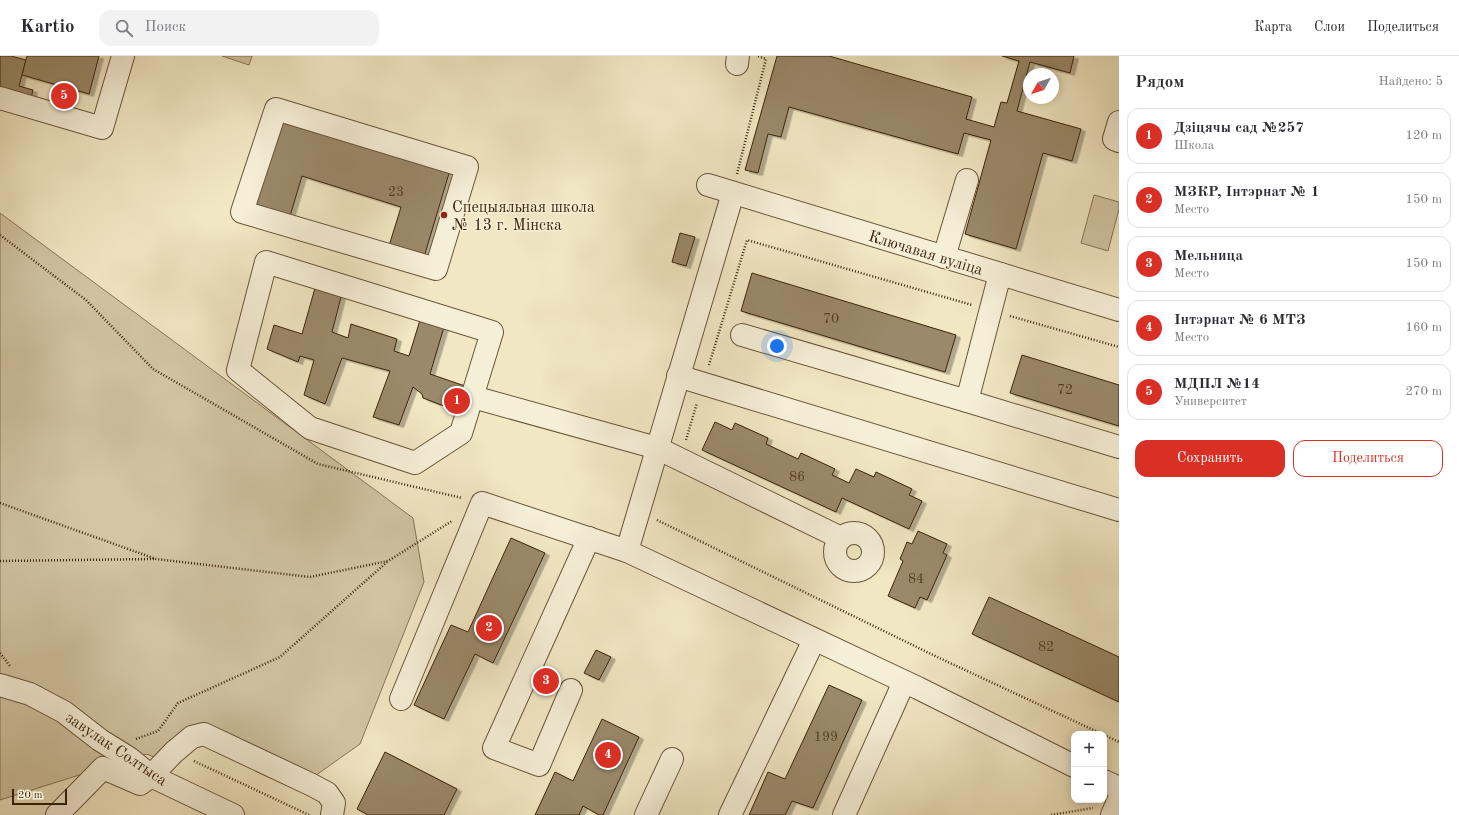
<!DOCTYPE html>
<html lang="ru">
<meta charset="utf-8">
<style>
:root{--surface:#fff;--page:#f2f2f3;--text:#2b2b33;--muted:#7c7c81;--line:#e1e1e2;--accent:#d93025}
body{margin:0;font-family:"Old Standard TT",serif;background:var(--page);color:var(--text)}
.controls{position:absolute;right:12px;bottom:12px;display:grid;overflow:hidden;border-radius:8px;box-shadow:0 2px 10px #0003}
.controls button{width:36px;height:36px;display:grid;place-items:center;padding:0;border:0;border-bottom:1px solid var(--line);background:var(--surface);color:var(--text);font:20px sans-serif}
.compass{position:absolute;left:1023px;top:12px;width:36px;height:36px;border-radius:50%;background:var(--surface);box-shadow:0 2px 10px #0003;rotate:231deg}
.scale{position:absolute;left:12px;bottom:10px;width:55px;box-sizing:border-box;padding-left:4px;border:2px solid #3c240a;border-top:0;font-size:11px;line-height:14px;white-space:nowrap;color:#3c240a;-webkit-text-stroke:3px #f6efd8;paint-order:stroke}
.you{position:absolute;left:777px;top:290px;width:14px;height:14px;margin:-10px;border:3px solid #fff;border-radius:50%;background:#1a73e8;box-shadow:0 0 0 6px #1a73e833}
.badge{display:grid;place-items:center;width:26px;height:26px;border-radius:50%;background:var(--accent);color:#fff;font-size:13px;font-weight:700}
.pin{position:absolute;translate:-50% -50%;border:2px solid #fff;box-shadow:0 1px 4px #0006}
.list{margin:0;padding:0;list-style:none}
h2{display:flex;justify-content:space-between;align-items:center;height:52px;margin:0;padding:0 16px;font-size:17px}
h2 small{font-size:13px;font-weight:400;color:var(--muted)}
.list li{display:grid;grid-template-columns:26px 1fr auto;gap:12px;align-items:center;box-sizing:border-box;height:56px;margin:0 8px 8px;padding:0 8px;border:1px solid var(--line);border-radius:12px}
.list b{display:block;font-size:15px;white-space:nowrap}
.list p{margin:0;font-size:13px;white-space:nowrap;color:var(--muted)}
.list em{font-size:13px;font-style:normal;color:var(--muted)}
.actions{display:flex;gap:8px;padding:12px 16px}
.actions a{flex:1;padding:9px 0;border:1px solid var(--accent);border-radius:12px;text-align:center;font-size:14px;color:var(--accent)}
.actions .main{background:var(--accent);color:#fff}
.icon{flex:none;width:22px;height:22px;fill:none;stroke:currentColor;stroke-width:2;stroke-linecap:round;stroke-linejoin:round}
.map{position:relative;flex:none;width:1119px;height:759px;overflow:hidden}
header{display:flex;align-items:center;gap:24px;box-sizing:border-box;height:56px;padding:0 20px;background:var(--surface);border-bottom:1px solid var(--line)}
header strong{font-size:19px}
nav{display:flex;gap:22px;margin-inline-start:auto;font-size:14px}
.search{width:280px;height:36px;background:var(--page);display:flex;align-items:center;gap:10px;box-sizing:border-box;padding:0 14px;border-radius:12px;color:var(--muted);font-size:15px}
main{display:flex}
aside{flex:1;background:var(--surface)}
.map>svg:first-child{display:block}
</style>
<header>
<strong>Kartio</strong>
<div class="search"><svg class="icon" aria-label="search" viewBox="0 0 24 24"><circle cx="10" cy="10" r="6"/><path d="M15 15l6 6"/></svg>Поиск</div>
<nav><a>Карта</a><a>Слои</a><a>Поделиться</a></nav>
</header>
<main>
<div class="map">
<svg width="1119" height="759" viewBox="0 0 1119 759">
<defs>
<filter id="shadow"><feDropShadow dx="4.5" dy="2.5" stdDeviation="0" flood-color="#0004"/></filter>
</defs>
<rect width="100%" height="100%" fill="#f1e7c3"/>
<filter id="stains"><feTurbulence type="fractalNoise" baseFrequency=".005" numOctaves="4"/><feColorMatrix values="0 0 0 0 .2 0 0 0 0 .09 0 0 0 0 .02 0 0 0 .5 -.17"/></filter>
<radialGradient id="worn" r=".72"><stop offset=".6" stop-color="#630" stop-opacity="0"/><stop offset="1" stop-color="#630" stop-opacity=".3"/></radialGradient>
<g fill="#d2c6a4" stroke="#877557">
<path d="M222,0H252L249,9Z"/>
<path d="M1094,139L1119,146V153L1108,195L1081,187Z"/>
<path d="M0,157L413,462L424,526L360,688L312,722L201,668L157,702L146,698L0,744Z"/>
</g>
<g fill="#9a896a" stroke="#3c240a" filter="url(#shadow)">
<path d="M0,0H11L26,4L19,30L33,34L30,46L0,37Z"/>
<path d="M27,0H99L89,38L22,19Z"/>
<path d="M777,0H829L972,41L966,63L994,71L1001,46L1007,47L1019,5L1002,0H1074L1070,17L1030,6L1017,55L1081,73L1072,105L1043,97L1016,193L965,178L991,84L964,77L958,98L789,51L781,81L768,78L758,117L745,114Z"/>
<path d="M280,65L450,114L424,201L389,190L401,151L302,120L290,160L256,149Z"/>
<path d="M680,177L695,181L686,210L672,206Z"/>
<path d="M752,217L956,279L945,316L741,255Z"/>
<path d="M315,232L341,241L332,276L348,282L351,268L397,283L394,295L409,300L420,264L444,271L430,318L465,330L457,355L423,342L422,338L413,331L399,369L373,361L390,315L342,302L325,348L304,339L314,304L300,300L298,306L267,293L274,269L302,278Z"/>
<path d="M1022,299L1119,329V370L1010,337Z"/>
<path d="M715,366L732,374L735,367L768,382L766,388L798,403L801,397L835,413L832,419L849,427L856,413L874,421L876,416L912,433L909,439L922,445L909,473L842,442L836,456L702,394Z"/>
<path d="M918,475L947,488L943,497L947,499L927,544L920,541L915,552L888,540L903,505L900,503L907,486L912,488Z"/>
<path d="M511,482L545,497L493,607L475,598L444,663L414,649L451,569L468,576Z"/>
<path d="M989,541L1119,601V646L972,578Z"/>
<path d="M596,594L611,601L599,624L584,617Z"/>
<path d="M829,629L862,644L813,752L792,745L785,759H749L768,716L785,723Z"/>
<path d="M602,663L639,681L603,759H599L583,750L579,759H535L555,716L573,725Z"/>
<path d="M385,696L457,733L444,759H368L357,753Z"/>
</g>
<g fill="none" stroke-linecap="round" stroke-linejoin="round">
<g stroke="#695538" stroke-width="24">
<g id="minor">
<path d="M737,8L738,0"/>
<path d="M0,42L102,72L123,0"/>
<path d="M276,53L467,111L436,213L242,156Z"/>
<path d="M1119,66L1114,83L1119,85"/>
<path d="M708,129L1119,254"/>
<path d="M733,137L627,495L918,632L1074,710"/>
<path d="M944,201L967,124"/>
<path d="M266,206L492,276L461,377L415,407L310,372L238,314Z"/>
<path d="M742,279L967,345L1000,218"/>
<path d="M678,320L1119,454"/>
<path d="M473,341L657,392L841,482"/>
<path d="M967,345L1119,391"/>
<circle cx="854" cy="496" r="19"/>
<path d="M0,629L30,638L64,656L100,684L129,702L151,720L233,759"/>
<path d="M571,634L539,709L494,692L589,482"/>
<path d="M401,643L482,447L627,495"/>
<path d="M1104,725L1119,732"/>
<path d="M57,759L103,712L140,728L151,720L174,696L192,681L204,678L312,729L327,737L334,747L332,759"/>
<path d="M646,759L672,703"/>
<path d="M730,759L814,584"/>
<path d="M844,759L904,626"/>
<path d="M1112,759L1119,743"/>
</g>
</g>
<g stroke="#3c240a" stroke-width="2.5" stroke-dasharray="1 2" stroke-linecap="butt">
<path d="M737,118L766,3L758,0"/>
<path d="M0,179L86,244L153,313L318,408L462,442"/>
<path d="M1010,260L1119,291"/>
<path d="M709,309L747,184L972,249"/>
<path d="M686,384L697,347"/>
<path d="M0,447L156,503L310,521L388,505L452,465"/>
<path d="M657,464L933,599L1102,678"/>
<path d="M0,505L154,503"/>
<path d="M0,597L10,610"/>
<path d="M1104,679L1119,686"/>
<path d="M136,683L158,675L178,647L280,601L387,506"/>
<path d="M194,705L309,759"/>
<path d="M1051,759L1093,752"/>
</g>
<use href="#minor" stroke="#f6efd8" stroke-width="22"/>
</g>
<circle fill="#8f2418" stroke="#f6efd8" stroke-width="1.5" cx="444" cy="159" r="4"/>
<g text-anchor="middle" stroke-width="3" stroke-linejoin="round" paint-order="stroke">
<g font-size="14" fill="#543d22">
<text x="396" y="140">23</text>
<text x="831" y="267">70</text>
<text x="1065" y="338">72</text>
<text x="797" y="425">86</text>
<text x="916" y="527">84</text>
<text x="1046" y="595">82</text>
<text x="826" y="685">199</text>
</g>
<g font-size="16" fill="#3c240a" stroke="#f6efd8" text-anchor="start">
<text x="452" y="156">Спецыяльная школа<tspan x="452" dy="18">№ 13 г. Мінска</tspan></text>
</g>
<g font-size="16" fill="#3c240a" stroke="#f6efd8">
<text transform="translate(926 196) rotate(17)" y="6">Ключавая вуліца</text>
<text transform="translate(117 692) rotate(34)" y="6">завулак Солтыса</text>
</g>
</g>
<rect width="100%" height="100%" filter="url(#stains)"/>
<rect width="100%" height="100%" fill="url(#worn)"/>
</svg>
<div class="controls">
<button>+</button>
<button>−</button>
</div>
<svg class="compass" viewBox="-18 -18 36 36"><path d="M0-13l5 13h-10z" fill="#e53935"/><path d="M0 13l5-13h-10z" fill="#7c7c81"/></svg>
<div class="scale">20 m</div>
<div class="you"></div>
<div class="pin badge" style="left:457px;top:345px">1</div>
<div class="pin badge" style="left:489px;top:572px">2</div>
<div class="pin badge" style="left:546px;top:625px">3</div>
<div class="pin badge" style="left:608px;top:699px">4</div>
<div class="pin badge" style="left:64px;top:40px">5</div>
</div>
<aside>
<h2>Рядом<small>Найдено: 5</small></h2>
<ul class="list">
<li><span class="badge">1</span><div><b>Дзіцячы сад №257</b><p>Школа</p></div><em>120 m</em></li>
<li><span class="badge">2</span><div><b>МЗКР, Інтэрнат № 1</b><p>Место</p></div><em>150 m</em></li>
<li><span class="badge">3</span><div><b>Мельница</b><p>Место</p></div><em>150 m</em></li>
<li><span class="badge">4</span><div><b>Інтэрнат № 6 МТЗ</b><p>Место</p></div><em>160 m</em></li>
<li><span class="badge">5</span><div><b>МДПЛ №14</b><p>Университет</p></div><em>270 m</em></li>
</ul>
<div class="actions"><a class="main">Сохранить</a><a>Поделиться</a></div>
</aside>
</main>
